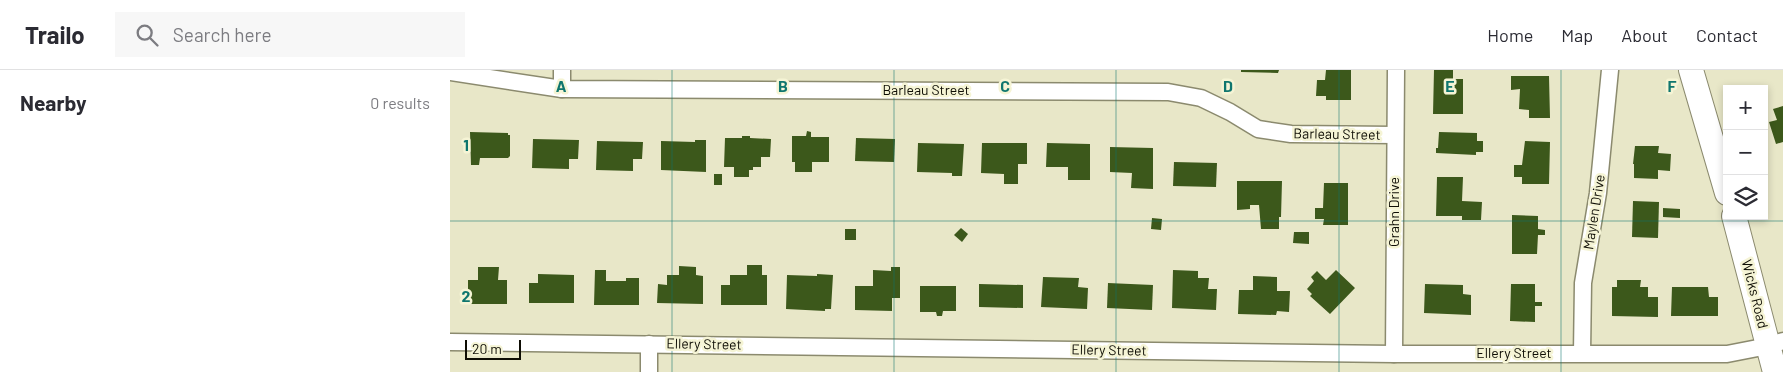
<!DOCTYPE html>
<meta charset="utf-8">
<style>
:root{--surface:#fff;--page:#f7f7f7;--text:#2b2b33;--muted:#7c7c81;--line:#e1e1e2}
body{margin:0;font-family:Barlow,sans-serif;background:var(--page);color:var(--text)}
.controls{position:absolute;right:15px;top:15px;display:grid;overflow:hidden;border-radius:0px;box-shadow:0 2px 8px #0003}
.controls button{width:45px;height:45px;display:grid;place-items:center;padding:0;border:0;border-bottom:1px solid var(--line);background:var(--surface);color:var(--text);font:25px sans-serif}
.scale{position:absolute;left:15px;bottom:12px;width:56px;box-sizing:border-box;padding-left:5px;border:2px solid #0e0d04;border-top:0;font-size:14px;line-height:18px;white-space:nowrap;color:#0e0d04;-webkit-text-stroke:4px #f5f4d5;paint-order:stroke}
.list{margin:0;padding:0;list-style:none}
h2{display:flex;justify-content:space-between;align-items:center;height:65px;margin:0;padding:0 20px;font-size:21px}
h2 small{font-size:16px;font-weight:400;color:var(--muted)}
.icon{flex:none;width:28px;height:28px;fill:none;stroke:currentColor;stroke-width:2;stroke-linecap:round;stroke-linejoin:round}
.map{position:relative;flex:none;width:1333px;height:302px;overflow:hidden}
header{display:flex;align-items:center;gap:30px;box-sizing:border-box;height:70px;padding:0 25px;background:var(--surface);border-bottom:1px solid var(--line)}
header strong{font-size:24px}
nav{display:flex;gap:28px;margin-inline-start:auto;font-size:18px}
.search{width:350px;height:45px;background:var(--page);display:flex;align-items:center;gap:12px;box-sizing:border-box;padding:0 18px;border-radius:0px;color:var(--muted);font-size:19px}
main{display:flex}
aside{flex:1;background:var(--surface)}
.map>svg:first-child{display:block}
</style>
<header>
<strong>Trailo</strong>
<div class="search"><svg class="icon" aria-label="search" viewBox="0 0 24 24"><circle cx="10" cy="10" r="6"/><path d="M15 15l6 6"/></svg>Search here</div>
<nav><a>Home</a><a>Map</a><a>About</a><a>Contact</a></nav>
</header>
<main>
<aside>
<h2>Nearby<small>0 results</small></h2>
<ul class="list">
</ul>
</aside>
<div class="map">
<svg width="1333" height="302" viewBox="0 0 1333 302">
<rect width="100%" height="100%" fill="#e8e7c8"/>
<g fill="#3c581b">
<path d="M791,0H829L828,3L791,2Z"/>
<path d="M876,0H901V30H876V26H866L867,10H875Z"/>
<path d="M984,0H1003V9H1013V44H983Z"/>
<path d="M1061,6H1099L1100,48H1079V40L1069,39L1070,19L1061,20Z"/>
<path d="M1333,36V72L1326,74L1319,52L1327,50L1323,39Z"/>
<path d="M357,61L361,62V67H379V92H362V102H345V92H342V66H356Z"/>
<path d="M20,62L58,63V65H60V86L58,88H30L29,95H21Z"/>
<path d="M989,62L1027,63V71H1033V82H1026V85L986,83V78H988Z"/>
<path d="M292,66H300V68L321,69L320,87H311V97H303V100H299V107H284V97H274L275,68H292Z"/>
<path d="M406,68L445,69L444,92L405,91Z"/>
<path d="M83,69L129,70L128,89H119V99L82,98Z"/>
<path d="M245,70H256V102L211,100V71L245,72Z"/>
<path d="M147,71L193,72L192,89H183V101L146,100Z"/>
<path d="M1075,71L1100,72L1099,114H1072V107H1064V95H1072Z"/>
<path d="M468,73L514,74L512,106H502V103L467,102Z"/>
<path d="M532,73H577V94H568V114H554V104L531,103Z"/>
<path d="M597,73L640,74V110H618V97H596Z"/>
<path d="M1185,76H1209L1208,83L1221,84L1220,101L1208,100V109L1184,108V94H1183Z"/>
<path d="M660,77L703,78V119L681,118L682,103L660,102Z"/>
<path d="M724,92L767,93L766,117L723,116Z"/>
<rect x="264" y="104" width="8" height="11"/>
<path d="M987,107H1013L1012,131L1032,132L1031,150H1012V146H986Z"/>
<path d="M787,111H832L831,147H829V159H811L809,135H800V139L787,140Z"/>
<path d="M874,113H898V155H873L874,149H865V138H873Z"/>
<path d="M1183,131L1209,132L1208,168L1182,167Z"/>
<path d="M1213,138L1230,139V148L1213,147Z"/>
<path d="M1062,145L1088,146V159L1095,160V165H1088L1087,184H1062Z"/>
<path d="M702,148L712,149L711,160L701,159Z"/>
<path d="M511,158L518,164L512,172L504,165Z"/>
<rect x="395" y="159" width="11" height="11"/>
<path d="M844,162H859V174L843,173Z"/>
<path d="M297,195H312V205H317V235H271V215H280V205H297Z"/>
<path d="M229,196L246,197V205L253,206V234L207,233L208,214L217,215V205H229Z"/>
<path d="M28,197H49L48,210H57V234H18V210H28Z"/>
<path d="M441,197H450V228H442V241L405,240V216H423V200L441,201Z"/>
<path d="M145,200H156V211H176V208H189V235H144Z"/>
<path d="M723,200L748,201V208H759L758,219H767L766,240L722,238Z"/>
<path d="M886,200L905,218L880,244L860,226L862,224L857,219L864,211L861,207L867,201L876,210Z"/>
<path d="M88,204L124,205V233H79V213H88Z"/>
<path d="M367,204L383,205L381,239H375V241L336,239L337,205L367,206Z"/>
<path d="M803,206L827,207V221H840L839,242L827,241L826,245L788,244L789,220H803Z"/>
<path d="M593,207L629,208L628,217L638,218L637,239L591,237Z"/>
<path d="M1167,210H1191L1190,217H1198V227H1208V247L1162,246V217H1167Z"/>
<path d="M658,213L703,215L702,240L657,238Z"/>
<path d="M529,214L573,215V238L529,237Z"/>
<path d="M975,214L1013,215V224L1021,225V245L974,243Z"/>
<path d="M1061,214H1085V232H1092V236H1085V252L1060,251Z"/>
<path d="M470,216H506V241H493L492,246H487L486,242H470Z"/>
<path d="M1222,217H1258L1259,227H1268V246H1221Z"/>
</g>
<g fill="none" stroke-linecap="round" stroke-linejoin="round">
<g stroke="#8b8a6e" stroke-width="19">
<g id="street">
<path d="M0,2L112,19L718,22L751,28L780,42L808,59L841,64L945,65"/>
<path d="M112,19V0"/>
<path d="M0,272L944,284H1277L1318,276L1333,271"/>
<path d="M1132,283L1133,213L1148,123L1160,0"/>
<path d="M944,284L946,0"/>
<path d="M199,302V274"/>
</g>
</g>
<g stroke="#8b8a6e" stroke-width="26">
<g id="secondary">
<path d="M1241,0L1277,123"/>
<path d="M1284,146L1325,302"/>
</g>
</g>
<use href="#street" stroke="#fff" stroke-width="16"/>
<use href="#secondary" stroke="#fff" stroke-width="24"/>
</g>
<path fill="none" stroke="#0f766e" stroke-width="1" stroke-opacity="0.55" d="M222,0V302M444,0V302M666,0V302M889,0V302M1111,0V302M0,151H1333"/>
<g text-anchor="middle" stroke-width="5" stroke-linejoin="round" paint-order="stroke">
<g font-size="14" fill="#0e0d04" stroke="#f5f4d5">
<text x="476" y="25">Barleau Street</text>
<text transform="translate(887 64) rotate(1)" y="5">Barleau Street</text>
<text transform="translate(944 142) rotate(-90)" y="5">Grahn Drive</text>
<text transform="translate(1144 142) rotate(-81)" y="5">Maylen Drive</text>
<text transform="translate(1305 224) rotate(76)" y="5">Wicks Road</text>
<text transform="translate(254 274) rotate(1)" y="5">Ellery Street</text>
<text transform="translate(659 280) rotate(1)" y="5">Ellery Street</text>
<text x="1064" y="288">Ellery Street</text>
</g>
</g>
<g font-size="16" text-anchor="middle" font-weight="bold" fill="#0f766e" stroke="#f5f4d5" stroke-width="5" stroke-linejoin="round" paint-order="stroke">
<text x="111" y="22">A</text>
<text x="333" y="22">B</text>
<text x="555" y="22">C</text>
<text x="778" y="22">D</text>
<text x="1000" y="22">E</text>
<text x="1222" y="22">F</text>
<text x="16" y="81">1</text>
<text x="16" y="232">2</text>
</g>
</svg>
<div class="controls">
<button>+</button>
<button>−</button>
<button><svg class="icon" aria-label="layers" viewBox="0 0 24 24"><path d="M12 4l9 5-9 5-9-5zM3 14l9 5 9-5"/></svg></button>
</div>
<div class="scale">20 m</div>
</div>
</main>
